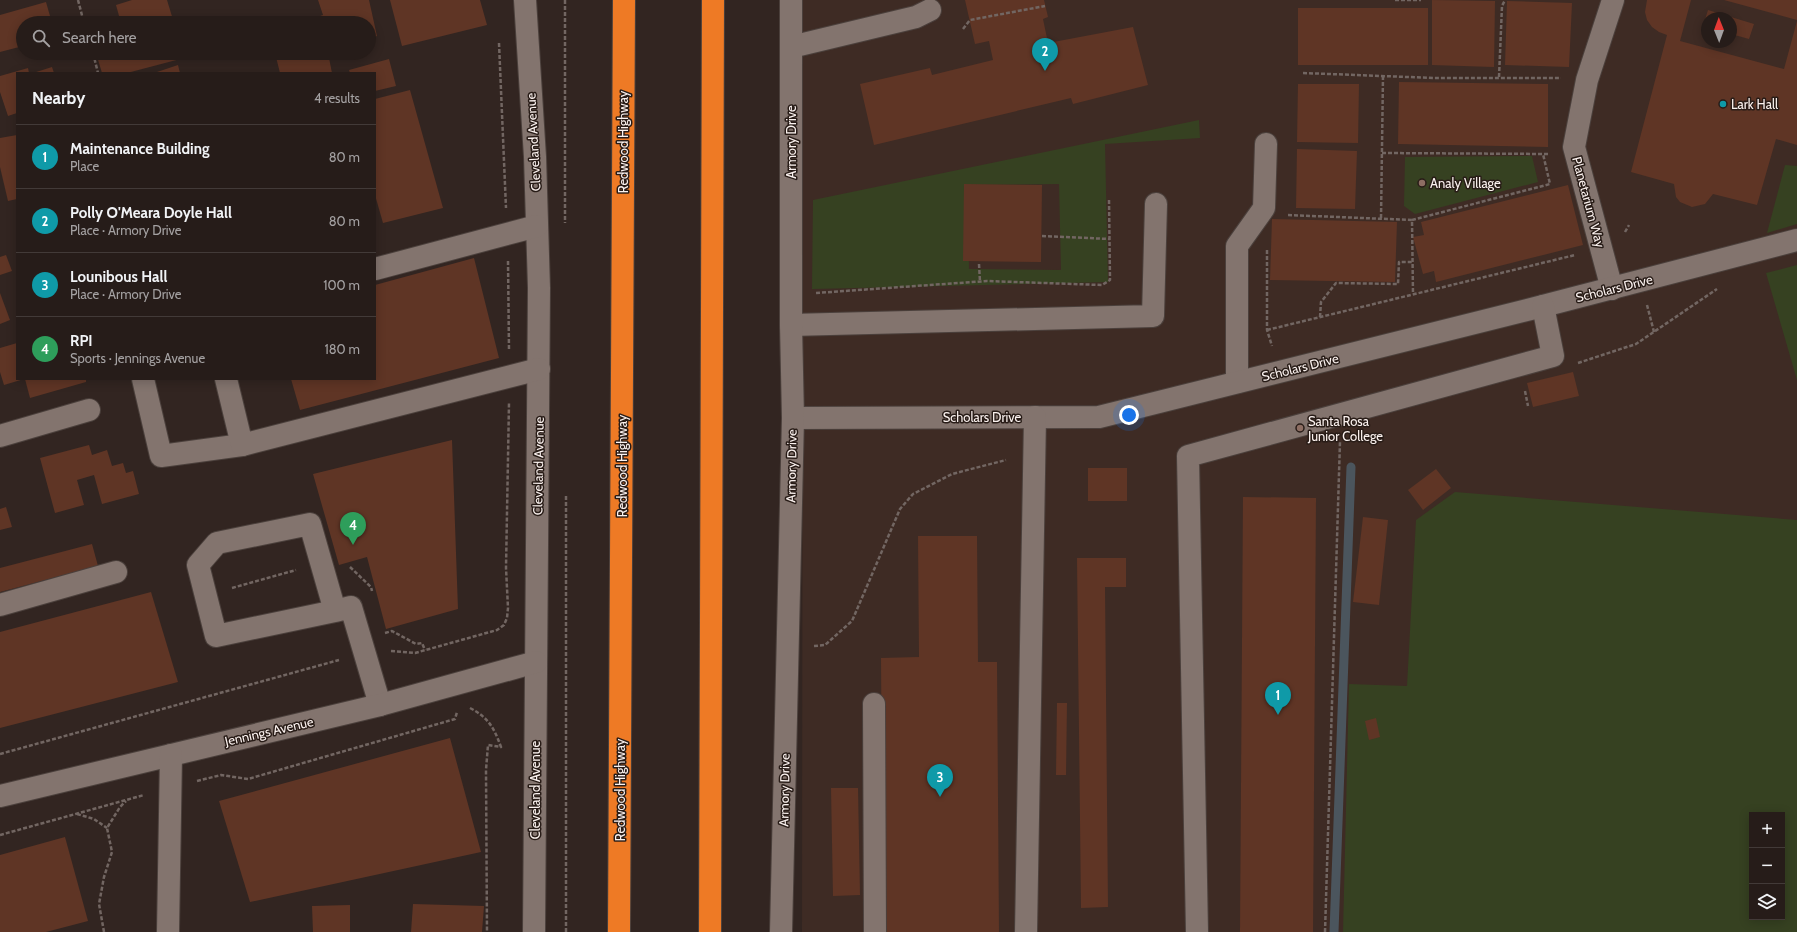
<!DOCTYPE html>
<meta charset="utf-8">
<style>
:root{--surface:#261c19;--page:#2e2522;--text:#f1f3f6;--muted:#a4a1a2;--line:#423a38;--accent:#bda9f5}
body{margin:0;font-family:Cabin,sans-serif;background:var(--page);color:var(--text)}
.controls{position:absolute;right:12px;bottom:12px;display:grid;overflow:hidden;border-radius:0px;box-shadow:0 2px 10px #0003}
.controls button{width:36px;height:36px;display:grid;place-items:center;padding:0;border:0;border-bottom:1px solid var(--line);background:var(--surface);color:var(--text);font:20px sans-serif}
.compass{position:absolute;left:1701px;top:12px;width:36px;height:36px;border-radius:50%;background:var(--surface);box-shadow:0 2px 10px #0003;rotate:359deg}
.you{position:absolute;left:1129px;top:415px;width:14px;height:14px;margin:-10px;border:3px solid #fff;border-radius:50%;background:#1a73e8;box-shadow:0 0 0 6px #1a73e833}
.badge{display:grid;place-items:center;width:26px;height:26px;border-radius:50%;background:var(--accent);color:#fff;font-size:13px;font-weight:700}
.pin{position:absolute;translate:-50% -33px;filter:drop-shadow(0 1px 2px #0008)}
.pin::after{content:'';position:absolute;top:21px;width:14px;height:12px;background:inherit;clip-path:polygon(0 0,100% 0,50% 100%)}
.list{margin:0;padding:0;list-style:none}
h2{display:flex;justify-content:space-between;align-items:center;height:52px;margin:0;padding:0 16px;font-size:17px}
h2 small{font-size:13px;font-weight:400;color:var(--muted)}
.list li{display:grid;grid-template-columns:26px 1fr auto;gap:12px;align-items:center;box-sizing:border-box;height:64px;padding:0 16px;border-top:1px solid var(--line)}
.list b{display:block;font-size:15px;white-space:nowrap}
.list p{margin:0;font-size:13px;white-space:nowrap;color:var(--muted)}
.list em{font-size:13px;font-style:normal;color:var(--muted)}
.icon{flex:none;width:22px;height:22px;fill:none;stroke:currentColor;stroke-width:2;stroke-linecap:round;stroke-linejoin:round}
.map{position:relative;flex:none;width:1797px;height:932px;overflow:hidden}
.search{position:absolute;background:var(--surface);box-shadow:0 2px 10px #0003;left:16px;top:16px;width:360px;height:44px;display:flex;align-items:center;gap:10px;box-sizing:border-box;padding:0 14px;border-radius:22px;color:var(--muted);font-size:15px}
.panel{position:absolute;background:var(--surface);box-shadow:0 2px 10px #0003;left:16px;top:72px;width:360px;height:308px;border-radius:0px}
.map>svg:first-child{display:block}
</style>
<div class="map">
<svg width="1797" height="932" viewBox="0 0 1797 932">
<rect width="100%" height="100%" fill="#322521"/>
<path fill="#3e2b24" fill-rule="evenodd" d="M803,0H1797V932H802ZM1707,18H1731V42H1707ZM1752,815H1782V917H1752Z"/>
<g fill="#364121" fill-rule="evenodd">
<path d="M1199,120L1200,138L1105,144L1108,282L812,289L813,200ZM1059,184L1061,270L969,269L968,185Z"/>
<path d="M1532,156L1538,182L1415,214L1404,206L1405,157Z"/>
<path d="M1785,165L1797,166V224L1767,233Z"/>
<path d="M1797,265V380L1766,273Z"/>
<path d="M1455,492L1797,520V932H1343L1349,684L1407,686L1416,520ZM1752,815H1782V917H1752Z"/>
</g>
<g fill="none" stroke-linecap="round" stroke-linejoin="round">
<path stroke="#4b555d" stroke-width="9" d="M1334,932L1351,467"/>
</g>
<g fill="#5f3525">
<path d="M132,0H167L174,23H121L116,5Z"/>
<path d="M318,0H369L377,36L369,39V23H300L323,15Z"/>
<path d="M390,0H480L487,25L402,46Z"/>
<path d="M965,0H1044L1048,17L1043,19L1048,43L1133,27L1148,85L1073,104L1071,98L874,145L860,84L930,68L932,75L993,60L989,41L975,44Z"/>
<path d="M1432,0L1495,1L1494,67L1432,65Z"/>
<path d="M1647,0H1691L1680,41L1784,69L1797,21V145L1776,139L1757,205L1713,194L1705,204L1692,207L1680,202L1676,197L1674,184L1631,172L1667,35L1659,32L1652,27L1647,20L1645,12Z"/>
<path d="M1724,0H1797V20Z"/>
<path d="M1507,1L1572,3L1569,67L1505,65Z"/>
<path d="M46,2L52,23H23V46L0,52V15Z"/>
<rect x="1298" y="8" width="130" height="57"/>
<path d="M1708,10L1754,24L1749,39L1731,34V18H1707V27L1703,26Z"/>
<path d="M96,53H182L184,58L127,73H102Z"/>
<path d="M275,53H328L332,73H280Z"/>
<path d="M389,59L396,86L375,91V73H350L349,70Z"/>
<path d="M178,65L180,73H154Z"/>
<path d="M52,67L54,73H33Z"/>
<path d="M28,68L29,73H17V113L8,116L0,92V76Z"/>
<path d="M1399,82L1548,84V147L1398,144Z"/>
<path d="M1298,84H1359L1358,143L1297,142Z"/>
<path d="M410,90L443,208L383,223L375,195V99Z"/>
<path d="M17,135V199L8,201L0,167V138Z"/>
<path d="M1297,149L1357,151L1355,209L1296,208Z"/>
<path d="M964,184L1042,185L1041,262L963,261Z"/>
<path d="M1568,185L1583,245L1436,282L1434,271L1423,274L1413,237L1424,235L1421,222Z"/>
<path d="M1272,219L1397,222L1395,282L1270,280Z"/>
<path d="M6,255L12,271L0,275V257Z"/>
<path d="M474,258L499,358L300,410L291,379H375V285Z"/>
<path d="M0,293L10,320L0,324Z"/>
<path d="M17,343V379H24L4,385L0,372V348Z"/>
<path d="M1573,372L1579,396L1533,407L1527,383Z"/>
<path d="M25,379H86V382L30,398Z"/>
<path d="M452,440L458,609L386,629L367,557L339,565L313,474Z"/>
<path d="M89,445L92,455L107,450L112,466L123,463L126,473L133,471L139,494L102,504L94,475L77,480L84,505L55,513L40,458Z"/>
<rect x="1088" y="468" width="39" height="33"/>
<path d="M1436,469L1451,488L1423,510L1408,490Z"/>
<path d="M1243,497L1316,498L1313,932H1240Z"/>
<path d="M6,507L12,527L0,530V509Z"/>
<path d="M1363,517L1388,520L1379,605L1353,602Z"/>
<path d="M918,536H977L978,662H997L999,932H883L881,658L919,657Z"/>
<path d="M92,544L98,566L0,592V568Z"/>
<path d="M1077,558H1126V587H1105L1108,907L1081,908Z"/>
<path d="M151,592L178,682L0,728V632Z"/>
<path d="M1057,703H1067L1066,775H1056Z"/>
<path d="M1376,718L1380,737L1369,740L1365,721Z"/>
<path d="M450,738L481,852L250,902L219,801Z"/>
<path d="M831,788H858L860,895L833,896Z"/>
<path d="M65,837L88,921L46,932H0V855Z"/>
<path d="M413,904L484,906L482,932H411Z"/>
<path d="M350,905V932H313L312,906Z"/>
</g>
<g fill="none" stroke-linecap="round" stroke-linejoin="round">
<g stroke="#4b403c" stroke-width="24">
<g id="minor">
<path d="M525,0L535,157L539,288L534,932"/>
<path d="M791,47L916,17L930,10"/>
<path d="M375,269L537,226"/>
<path d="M1612,289L1574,147L1587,80L1613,0"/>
<path d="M791,325L1153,316L1156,204"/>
<path d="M143,379L161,456L242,445"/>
<path d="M226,379L242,445L539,369"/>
<path d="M1237,382V246L1264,208L1266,144"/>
<path d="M793,418L1099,417L1543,306L1797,240"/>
<path d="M0,436L89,410"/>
<path d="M0,605L116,572"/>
<path d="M335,611L310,524L217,543L198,565L216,636L335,611L351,607L380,705"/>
<path d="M874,704L875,932"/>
<path d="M0,796L380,705L536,662"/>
<path d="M168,932L171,755"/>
<path d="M781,932L793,418L791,325V0"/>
<path d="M1026,932L1035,417"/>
<path d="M1197,932L1188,456L1553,356L1543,306"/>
</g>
</g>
<g stroke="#4b403c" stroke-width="24">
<g id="highway">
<path d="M619,932L624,0"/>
<path d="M710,932L713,0"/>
</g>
</g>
<g stroke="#726662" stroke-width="2.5" stroke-dasharray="4 2" stroke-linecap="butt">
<path d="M78,0L84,23"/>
<path d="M565,0V223"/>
<path d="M1395,0H1421"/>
<path d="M963,29L970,20L1045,6"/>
<path d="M499,43L506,208"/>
<path d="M93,53L98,73"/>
<path d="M1303,73L1434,78H1561"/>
<path d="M1499,77L1502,6L1505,0"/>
<path d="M1382,153L1549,154"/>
<path d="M1288,215L1412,220L1413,294"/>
<path d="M1381,218L1383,76"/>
<path d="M1412,220L1550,184L1543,154"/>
<path d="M1625,232L1629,225"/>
<path d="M1042,236L1110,239"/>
<path d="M1267,250V330L1272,346"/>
<path d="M508,261L509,350"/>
<path d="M979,264L980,282"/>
<path d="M816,293L987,281L1102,285L1110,280L1109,199"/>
<path d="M1647,305L1654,332"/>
<path d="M1320,317L1321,302L1336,283L1398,284L1399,262H1413"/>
<path d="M1267,330L1575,255"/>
<path d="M1578,363L1636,344L1717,289"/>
<path d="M1525,391L1528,406"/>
<path d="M566,496V932"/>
<path d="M350,567L371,587L372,591"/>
<path d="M232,588L296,570"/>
<path d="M385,633L392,631L416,644L422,643L425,650"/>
<path d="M814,646L825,645L852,621L900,509L913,494L952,474L1006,460"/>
<path d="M391,651L415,653L497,630L504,625L507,618L508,608L506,568L509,403"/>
<path d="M470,708C489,718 494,728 501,747L488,745L486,770L487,932"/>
<path d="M0,754L339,660"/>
<path d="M197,781L221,775L248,779L455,719L457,712"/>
<path d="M77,814L94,819L107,828"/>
<path d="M0,835L144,795"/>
<path d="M104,932L99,904L104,877L112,852L107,828L120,807L126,801"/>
<path d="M1325,932L1340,441"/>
</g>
<use href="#minor" stroke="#83746e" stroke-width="22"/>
<use href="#highway" stroke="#ee7a25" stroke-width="22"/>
</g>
<circle fill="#0f9aa8" stroke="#281c17" stroke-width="1.5" cx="1723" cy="104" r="4"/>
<g fill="#8d6e63" stroke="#281c17" stroke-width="1.5">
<circle cx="1422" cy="183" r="4"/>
<circle cx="1300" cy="428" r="4"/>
</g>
<g text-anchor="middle" stroke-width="3" stroke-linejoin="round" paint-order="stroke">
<g font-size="13" fill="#fbf2ef" stroke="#281c17" text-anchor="start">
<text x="1731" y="109">Lark Hall</text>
<text x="1430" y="188">Analy Village</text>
<text x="1308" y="426">Santa Rosa<tspan x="1308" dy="15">Junior College</tspan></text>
</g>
<g font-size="13" fill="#fbf2ef" stroke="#281c17">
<text transform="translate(533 142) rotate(-93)" y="5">Cleveland Avenue</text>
<text transform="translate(623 142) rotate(-90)" y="5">Redwood Highway</text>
<text transform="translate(791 142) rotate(-90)" y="5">Armory Drive</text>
<text transform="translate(1589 202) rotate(75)" y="5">Planetarium Way</text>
<text transform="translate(1614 288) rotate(-14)" y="5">Scholars Drive</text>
<text transform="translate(1300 367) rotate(-14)" y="5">Scholars Drive</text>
<text x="982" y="422">Scholars Drive</text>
<text transform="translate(538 466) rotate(-89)" y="5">Cleveland Avenue</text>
<text transform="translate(622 466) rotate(-90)" y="5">Redwood Highway</text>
<text transform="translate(791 466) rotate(-89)" y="5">Armory Drive</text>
<text transform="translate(269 731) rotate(-13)" y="5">Jennings Avenue</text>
<text transform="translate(535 790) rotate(-90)" y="5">Cleveland Avenue</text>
<text transform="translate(620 790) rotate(-90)" y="5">Redwood Highway</text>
<text transform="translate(784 790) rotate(-89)" y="5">Armory Drive</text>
</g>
</g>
</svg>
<div class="controls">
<button>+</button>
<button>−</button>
<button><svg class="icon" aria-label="layers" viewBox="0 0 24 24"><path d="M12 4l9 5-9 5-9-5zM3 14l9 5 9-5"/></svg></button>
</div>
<svg class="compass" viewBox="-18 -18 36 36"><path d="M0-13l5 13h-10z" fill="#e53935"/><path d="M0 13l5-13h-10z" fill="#a4a1a2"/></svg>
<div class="you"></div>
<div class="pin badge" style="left:1278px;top:715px;background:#0f9aa8">1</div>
<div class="pin badge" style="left:1045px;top:71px;background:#0f9aa8">2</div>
<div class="pin badge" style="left:940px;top:797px;background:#0f9aa8">3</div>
<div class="pin badge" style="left:353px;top:545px;background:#2e9e5b">4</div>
<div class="search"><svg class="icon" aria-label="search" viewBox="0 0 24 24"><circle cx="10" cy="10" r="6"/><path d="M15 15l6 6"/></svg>Search here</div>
<section class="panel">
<h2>Nearby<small>4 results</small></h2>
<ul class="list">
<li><span class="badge" style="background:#0f9aa8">1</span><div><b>Maintenance Building</b><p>Place</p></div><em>80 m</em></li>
<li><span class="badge" style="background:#0f9aa8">2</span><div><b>Polly O'Meara Doyle Hall</b><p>Place · Armory Drive</p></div><em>80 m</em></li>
<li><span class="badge" style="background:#0f9aa8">3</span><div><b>Lounibous Hall</b><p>Place · Armory Drive</p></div><em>100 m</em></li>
<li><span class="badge" style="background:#2e9e5b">4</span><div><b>RPI</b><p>Sports · Jennings Avenue</p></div><em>180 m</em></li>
</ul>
</section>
</div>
